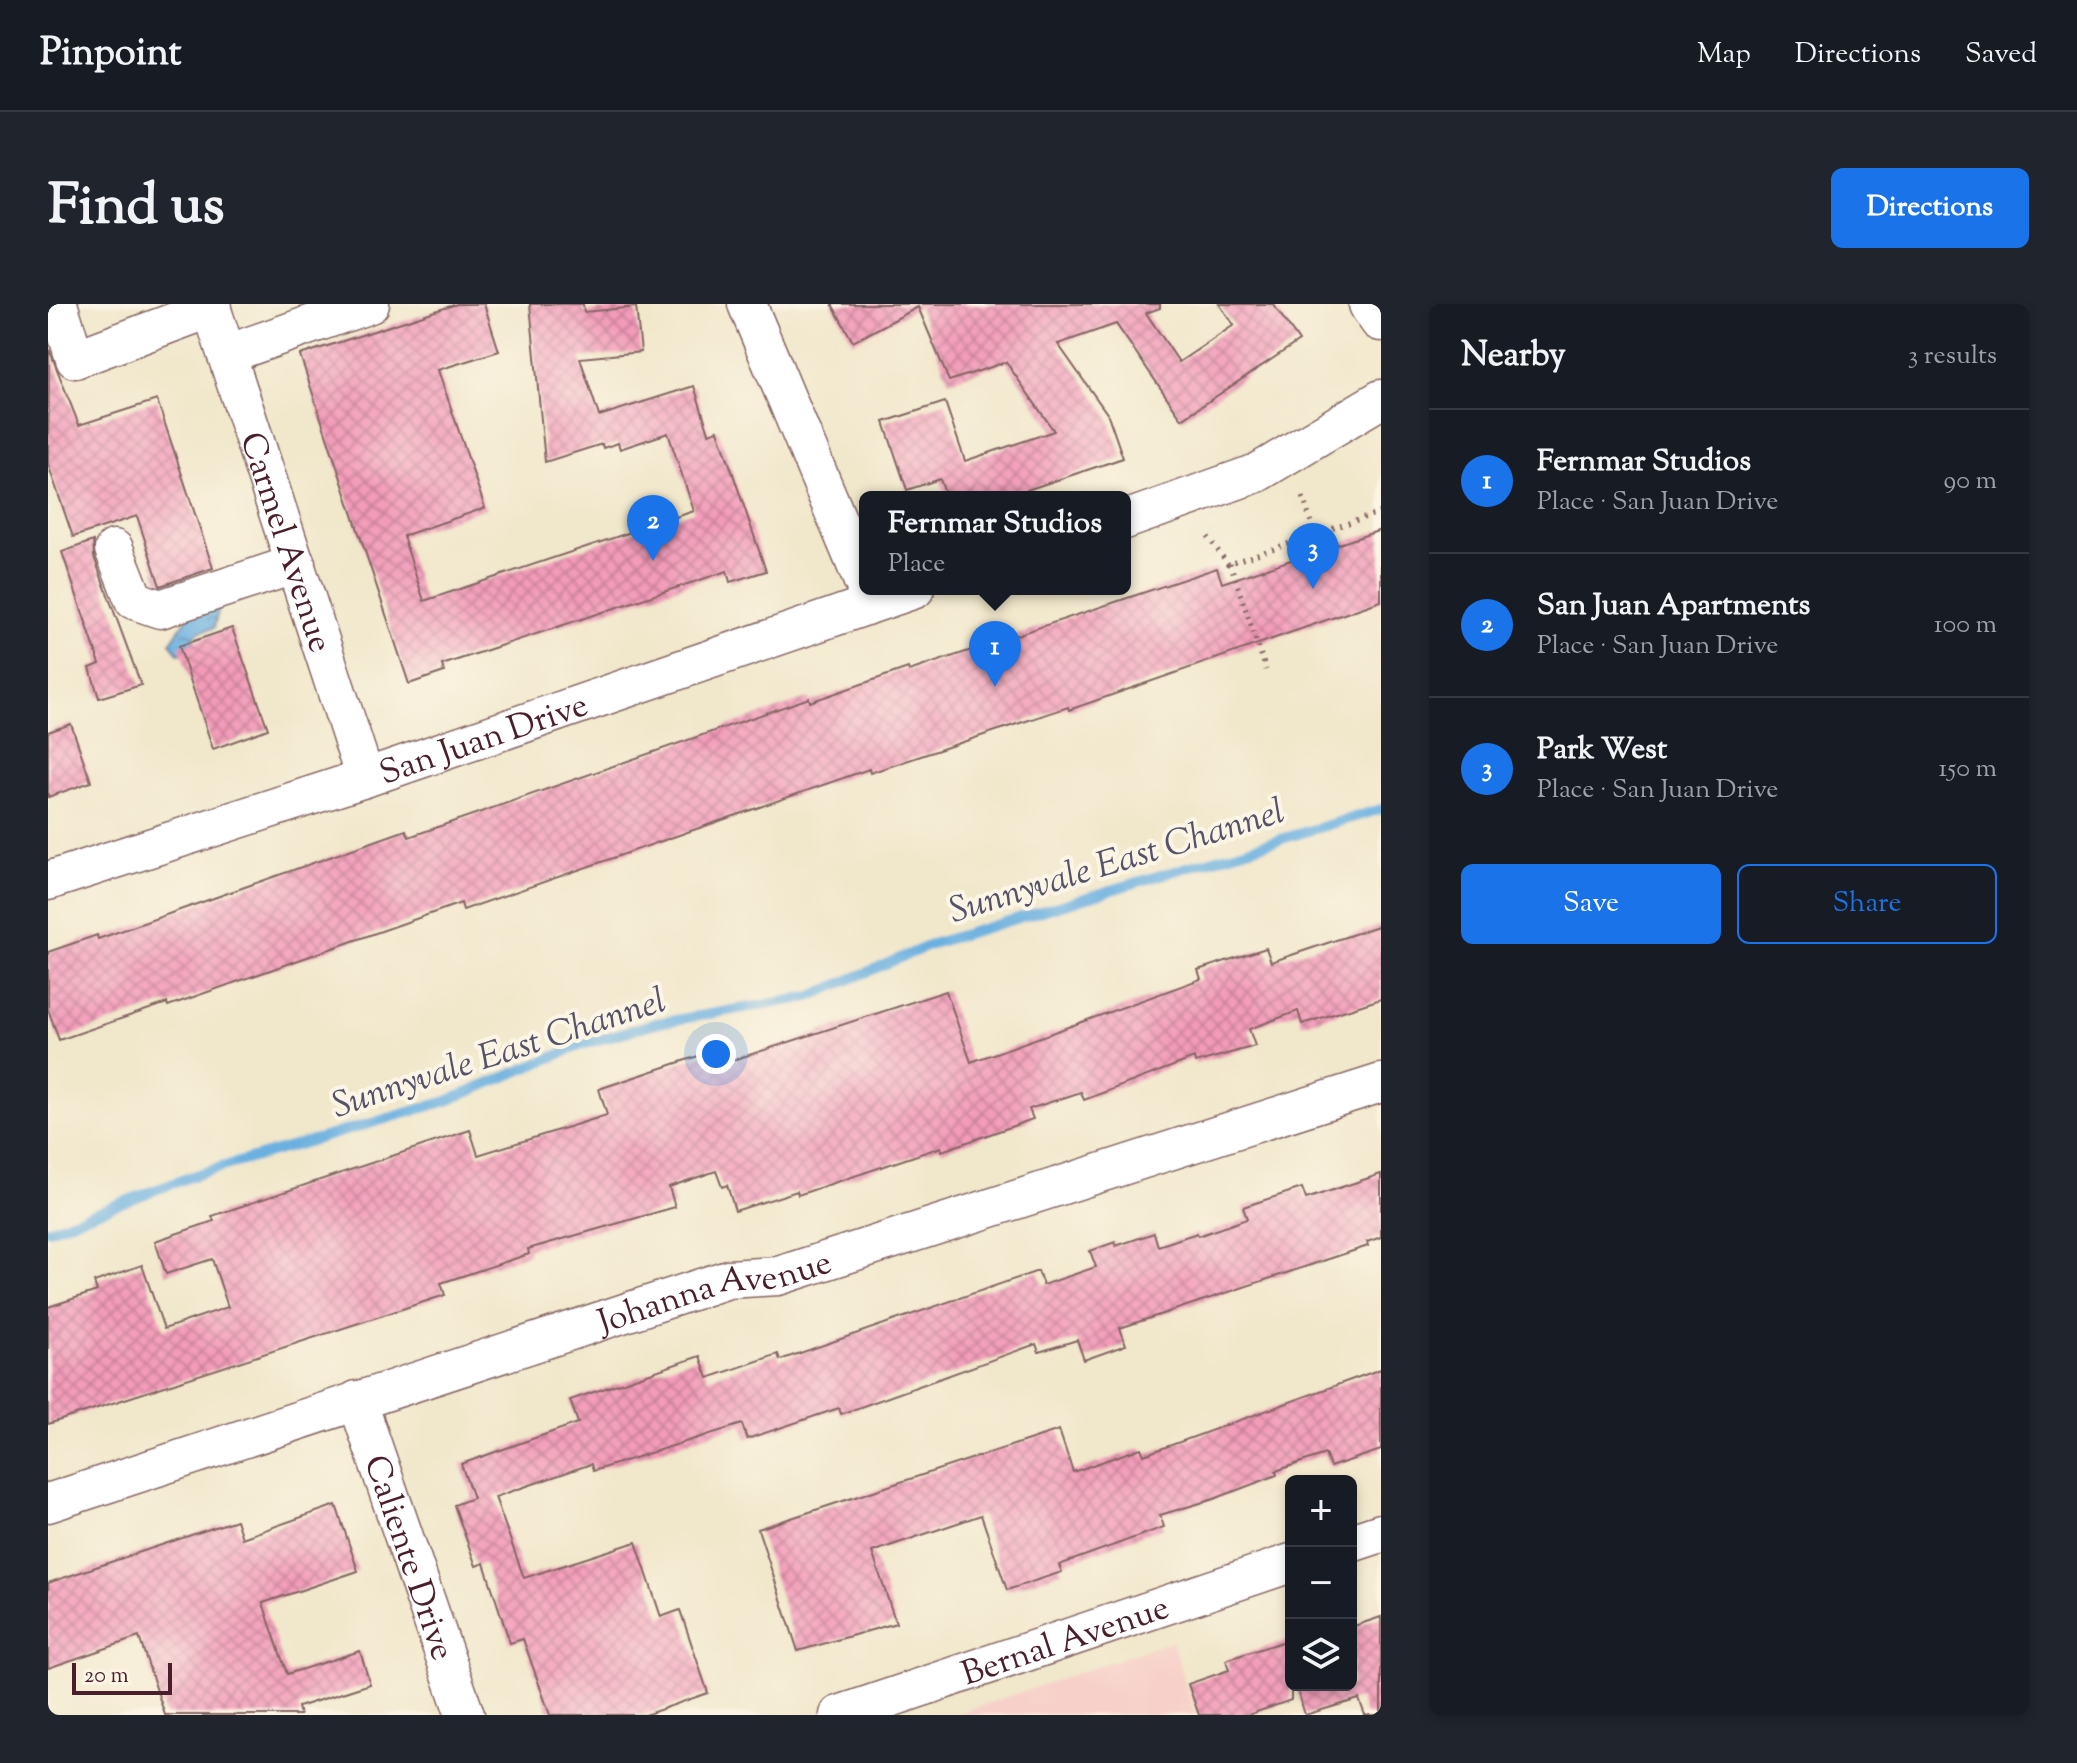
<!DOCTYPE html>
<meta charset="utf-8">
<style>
:root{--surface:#171b24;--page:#20242c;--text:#f1f3f6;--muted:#9ea1a6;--line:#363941;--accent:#1a73e8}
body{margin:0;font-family:"Sorts Mill Goudy",serif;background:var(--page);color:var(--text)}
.controls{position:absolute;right:24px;bottom:24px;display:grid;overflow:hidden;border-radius:12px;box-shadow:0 4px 12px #0003}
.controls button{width:72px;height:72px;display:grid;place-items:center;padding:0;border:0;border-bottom:2px solid var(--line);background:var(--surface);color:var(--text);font:40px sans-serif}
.scale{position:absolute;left:24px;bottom:20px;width:100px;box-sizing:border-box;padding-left:8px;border:4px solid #4a1f2b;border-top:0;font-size:22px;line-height:28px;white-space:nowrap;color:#4a1f2b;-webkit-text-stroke:6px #fcf5e5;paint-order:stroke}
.you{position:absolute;left:668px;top:750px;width:28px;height:28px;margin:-20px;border:6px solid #fff;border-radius:50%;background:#1a73e8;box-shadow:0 0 0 12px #1a73e833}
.badge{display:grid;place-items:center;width:52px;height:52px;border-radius:50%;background:var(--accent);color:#fff;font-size:26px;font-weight:700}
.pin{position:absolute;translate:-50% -66px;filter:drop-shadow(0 2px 4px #0008)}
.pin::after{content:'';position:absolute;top:42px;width:28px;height:24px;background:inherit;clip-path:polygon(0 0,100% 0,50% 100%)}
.popup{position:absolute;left:811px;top:187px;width:272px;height:104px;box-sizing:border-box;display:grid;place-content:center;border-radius:12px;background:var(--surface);filter:drop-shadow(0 2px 6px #0005);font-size:26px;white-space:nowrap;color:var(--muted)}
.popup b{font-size:30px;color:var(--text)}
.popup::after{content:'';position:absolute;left:50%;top:100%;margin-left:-16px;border:16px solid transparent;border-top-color:var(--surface)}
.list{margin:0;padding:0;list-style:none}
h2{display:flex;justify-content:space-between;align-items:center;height:104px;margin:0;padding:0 32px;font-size:34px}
h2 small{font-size:26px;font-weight:400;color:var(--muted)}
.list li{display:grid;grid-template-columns:52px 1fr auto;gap:24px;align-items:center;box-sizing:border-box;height:144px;padding:0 32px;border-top:2px solid var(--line)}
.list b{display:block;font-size:30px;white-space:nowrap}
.list p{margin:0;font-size:26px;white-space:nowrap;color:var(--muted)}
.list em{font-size:26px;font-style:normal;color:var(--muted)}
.actions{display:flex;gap:16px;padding:24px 32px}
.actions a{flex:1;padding:18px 0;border:2px solid var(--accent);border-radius:12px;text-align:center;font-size:28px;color:var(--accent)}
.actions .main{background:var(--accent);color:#fff}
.icon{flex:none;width:44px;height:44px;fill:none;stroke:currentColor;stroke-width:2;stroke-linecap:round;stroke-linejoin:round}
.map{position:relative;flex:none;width:1333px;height:1411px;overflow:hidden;border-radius:12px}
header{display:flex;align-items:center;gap:48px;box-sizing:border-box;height:112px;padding:0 40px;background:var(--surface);border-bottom:2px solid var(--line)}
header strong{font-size:38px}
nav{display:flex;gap:44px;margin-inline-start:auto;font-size:28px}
.intro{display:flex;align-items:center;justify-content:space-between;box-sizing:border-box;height:192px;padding:0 48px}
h1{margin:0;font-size:56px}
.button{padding:20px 36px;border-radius:12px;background:var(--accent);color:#fff;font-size:28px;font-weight:700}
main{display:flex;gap:48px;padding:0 48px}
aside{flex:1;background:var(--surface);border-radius:12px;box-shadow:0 4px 12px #0003}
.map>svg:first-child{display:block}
</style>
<header>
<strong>Pinpoint</strong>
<nav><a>Map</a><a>Directions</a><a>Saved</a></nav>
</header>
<div class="intro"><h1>Find us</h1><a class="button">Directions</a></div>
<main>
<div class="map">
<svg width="1333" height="1411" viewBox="0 0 1333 1411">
<defs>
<pattern id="water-ripples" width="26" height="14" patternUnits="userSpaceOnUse" patternTransform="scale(2)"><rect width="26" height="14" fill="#6ab0e0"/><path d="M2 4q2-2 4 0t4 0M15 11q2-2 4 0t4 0" fill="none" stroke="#598fb6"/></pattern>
<pattern id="building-cross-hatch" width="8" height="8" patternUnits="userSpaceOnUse" patternTransform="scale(2)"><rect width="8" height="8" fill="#f39cba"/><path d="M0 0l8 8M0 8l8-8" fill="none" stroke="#c77f97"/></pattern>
</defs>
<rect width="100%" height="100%" fill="#fcf5e5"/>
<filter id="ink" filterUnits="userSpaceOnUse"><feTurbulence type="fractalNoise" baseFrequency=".0125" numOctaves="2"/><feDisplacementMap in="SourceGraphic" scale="16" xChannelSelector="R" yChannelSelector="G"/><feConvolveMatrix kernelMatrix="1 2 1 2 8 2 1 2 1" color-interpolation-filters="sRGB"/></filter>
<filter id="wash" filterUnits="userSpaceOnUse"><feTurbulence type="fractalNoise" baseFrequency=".006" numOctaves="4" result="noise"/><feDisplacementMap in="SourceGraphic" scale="32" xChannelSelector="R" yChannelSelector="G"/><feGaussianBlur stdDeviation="1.8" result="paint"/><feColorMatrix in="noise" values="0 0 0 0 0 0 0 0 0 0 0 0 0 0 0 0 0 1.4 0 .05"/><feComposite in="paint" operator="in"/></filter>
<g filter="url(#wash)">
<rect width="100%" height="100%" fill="#f1e7cb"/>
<path fill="#f7d1c9" d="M1124,1337L1147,1411H905Z"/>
<path fill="url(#water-ripples)" stroke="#5a6886" stroke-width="2" d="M171,303L166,324L150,328L138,348L131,350L122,339L143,309Z"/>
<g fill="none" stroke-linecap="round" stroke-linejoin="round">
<path stroke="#6ab0e0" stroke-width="10" d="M0,926L153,869L399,797L534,741L604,720L761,693L887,639L1333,505"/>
</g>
<g id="blocks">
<g fill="url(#building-cross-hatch)">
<path d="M409,0H436L451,47L390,66L437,204L355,232L376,297L646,207L620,129L572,145L570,139L555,144L554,140L497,158L482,0H535L536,8L588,3L593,48L532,54L551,112L646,82L661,129L670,126L718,267L682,278L679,267L394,361L396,368L361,380L252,51Z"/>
<path d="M784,0H1112V4L1098,9L1131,58L1186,21L1171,0H1225L1251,37L1134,115L1068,20L1010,40L1060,111L1075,154L958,193H898L892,175L859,186L836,118L897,98L917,157L1006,127L958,58L901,77L870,3L805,38Z"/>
<path d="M1,45L31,121L109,96L165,264L112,282L89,212L25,233L0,160Z"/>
<path d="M1333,226V297L1021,406L1020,403L822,469L821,465L415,606L413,599L120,702L119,699L11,736L0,705V648L49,631L50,635L358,526L361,533L761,394L762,398L860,364L861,367L1169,264L1174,279Z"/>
<path d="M45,237L46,253L93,381L51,394L42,364L52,360L14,248Z"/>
<path d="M184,324L220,425L165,445L131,342Z"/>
<path d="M23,420L43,478L0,493V428Z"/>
<path d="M1333,621V695L1254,720L1250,707L1201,725L1207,742L1147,759L1146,754L1036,796L1033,788L981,805L985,815L894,847L893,843L750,891L749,887L687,907L679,881L674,883L668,867L621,883L627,903L480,945L481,950L393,979L397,991L0,1120V1003L49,987L46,978L94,961L116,1025L180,1003L164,955L118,970L107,937L166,917L164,912L422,826L430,851L559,811L551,785L659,749L664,763L898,687L923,758L1153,675L1150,666L1218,644L1223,658Z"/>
<path d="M1333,870V933L1319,938L1320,942L1072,1024L1078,1041L1036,1056L1029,1036L991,1048L988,1040L793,1110L791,1104L699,1135L694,1120L545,1167L543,1160L447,1193L476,1274L588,1238L613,1313L632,1306L660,1389L597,1411H502L475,1335L462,1339L436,1259L428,1262L406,1201L425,1194L413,1160L530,1119L522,1096L652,1052L660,1074L730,1050L732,1056L990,967L995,981L1048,963L1042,947L1067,938L1068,942L1106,929L1110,942L1149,929L1150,932L1199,915L1195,903L1254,884L1258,895Z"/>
<path d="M1333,1065V1146L1282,1163L1277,1150L1228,1167L1229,1171L1166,1195L1112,1211L1116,1223L1011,1261L1014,1268L959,1286L933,1211L824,1248L848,1319L750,1347L710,1225L1011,1126L1025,1168L1093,1144L1096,1151Z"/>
<path d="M288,1201L310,1267L215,1299L239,1370L312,1347L322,1380L250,1403L252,1411H117L91,1333L0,1364V1279L188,1216L194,1234Z"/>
<path d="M1333,1313V1411H1317L1311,1395L1257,1411L1248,1381H1303V1323Z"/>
<path d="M1243,1335V1396L1200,1411H1151L1140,1380L1181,1366L1178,1356Z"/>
</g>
</g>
</g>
<g filter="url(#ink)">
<use href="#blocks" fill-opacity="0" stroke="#846563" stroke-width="2"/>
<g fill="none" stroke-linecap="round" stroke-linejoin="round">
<g stroke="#846563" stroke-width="41">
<g id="minor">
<path d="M10,0L27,55L164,4"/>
<path id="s1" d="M162,0L317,474"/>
<path d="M699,0L817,282"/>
<path d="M179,50L322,0"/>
<path d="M1077,216L1209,169L1333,95"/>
<path d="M66,245L86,296L112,305L248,260"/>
<path id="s2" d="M0,577L317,474L867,285"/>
<path id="s3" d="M309,1096L417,1411"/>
<path id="s4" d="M0,1199L680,975L730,972L1333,779"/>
<path d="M1303,1239L1333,1229"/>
<path id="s5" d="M791,1411L1243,1259"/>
</g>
</g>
<g stroke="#846563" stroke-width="47">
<path id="major" d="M1323,0L1333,15"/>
</g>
<g stroke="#846563" stroke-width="5" stroke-dasharray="2 6" stroke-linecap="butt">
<path d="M1255,193L1267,231"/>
<path d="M1160,233L1180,260L1333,208"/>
<path d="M1182,259L1218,366"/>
</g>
<use href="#minor" stroke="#fff" stroke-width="38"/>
<use href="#major" stroke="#fff" stroke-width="44"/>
</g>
</g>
<g text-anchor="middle" stroke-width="8" stroke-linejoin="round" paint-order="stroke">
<g font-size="34" fill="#4a1f2b" stroke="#fcf5e5">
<text dy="12" stroke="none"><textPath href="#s1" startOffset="250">Carmel Avenue</textPath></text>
<text dy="12" stroke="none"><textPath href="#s2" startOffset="458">San Juan Drive</textPath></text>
<text dy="12" stroke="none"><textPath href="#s4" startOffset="700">Johanna Avenue</textPath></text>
<text dy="12" stroke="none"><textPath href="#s3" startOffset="166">Caliente Drive</textPath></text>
<text dy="12" stroke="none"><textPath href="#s5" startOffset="238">Bernal Avenue</textPath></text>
</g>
<g font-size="36" font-style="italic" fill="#55526a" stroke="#fcf5e5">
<text transform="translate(1068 555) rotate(-17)" y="13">Sunnyvale East Channel</text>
<text transform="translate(450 747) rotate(-18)" y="13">Sunnyvale East Channel</text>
</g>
</g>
</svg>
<div class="controls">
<button>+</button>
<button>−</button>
<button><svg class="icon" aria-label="layers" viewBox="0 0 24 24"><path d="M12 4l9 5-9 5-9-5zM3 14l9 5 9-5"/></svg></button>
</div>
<div class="scale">20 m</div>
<div class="you"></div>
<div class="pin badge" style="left:947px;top:383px">1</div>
<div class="popup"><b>Fernmar Studios</b>Place</div>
<div class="pin badge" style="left:605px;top:257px">2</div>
<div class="pin badge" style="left:1265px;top:285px">3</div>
</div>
<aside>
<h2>Nearby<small>3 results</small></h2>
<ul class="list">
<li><span class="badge">1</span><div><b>Fernmar Studios</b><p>Place · San Juan Drive</p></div><em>90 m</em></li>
<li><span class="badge">2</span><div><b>San Juan Apartments</b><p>Place · San Juan Drive</p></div><em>100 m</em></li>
<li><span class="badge">3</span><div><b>Park West</b><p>Place · San Juan Drive</p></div><em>150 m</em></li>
</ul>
<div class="actions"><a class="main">Save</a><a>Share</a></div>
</aside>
</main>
